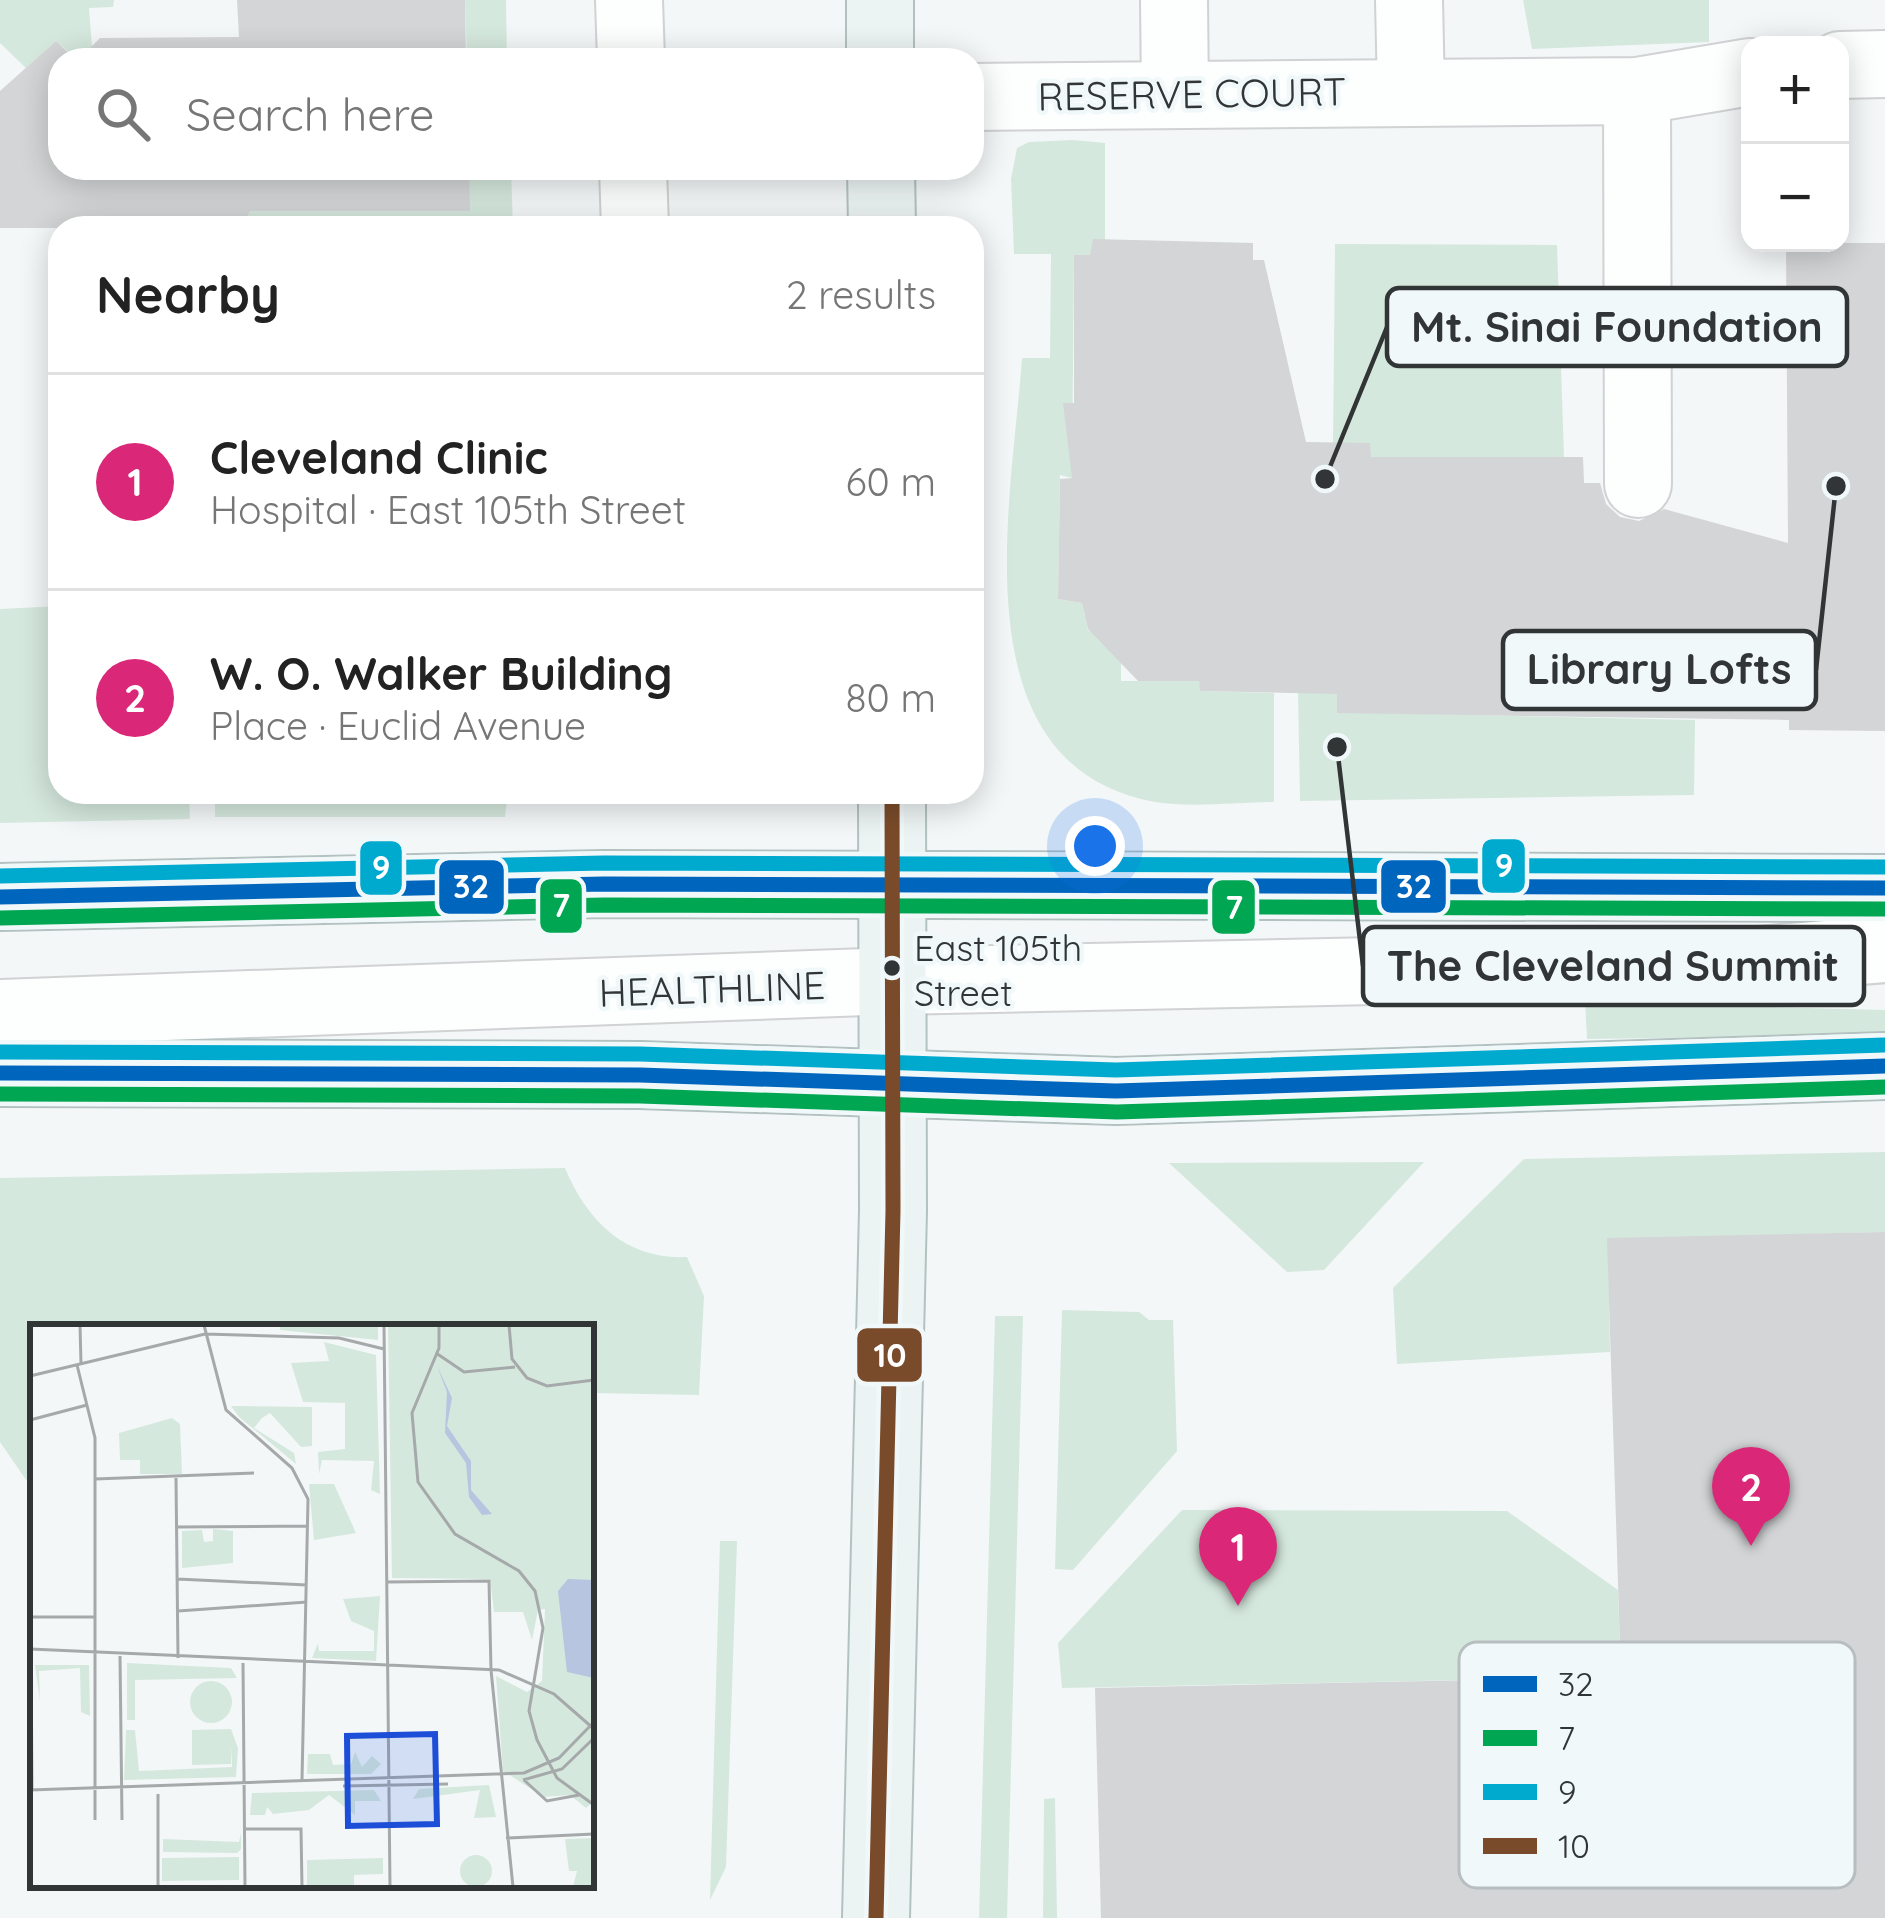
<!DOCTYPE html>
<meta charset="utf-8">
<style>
:root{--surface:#fff;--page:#f6f6f6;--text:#222;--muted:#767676;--line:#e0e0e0;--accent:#db2777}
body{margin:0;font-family:Quicksand,sans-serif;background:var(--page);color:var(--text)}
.controls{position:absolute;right:36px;top:36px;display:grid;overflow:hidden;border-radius:24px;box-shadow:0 6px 30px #0003}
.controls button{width:108px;height:108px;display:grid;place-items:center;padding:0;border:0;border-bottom:3px solid var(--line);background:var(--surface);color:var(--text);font:60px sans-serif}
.you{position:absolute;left:1095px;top:846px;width:42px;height:42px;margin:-30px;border:9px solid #fff;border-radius:50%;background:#1a73e8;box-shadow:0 0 0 18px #1a73e833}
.badge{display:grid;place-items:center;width:78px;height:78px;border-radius:50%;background:var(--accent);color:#fff;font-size:39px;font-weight:700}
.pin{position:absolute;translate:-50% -99px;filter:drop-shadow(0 3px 6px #0008)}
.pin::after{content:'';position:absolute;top:63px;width:42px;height:36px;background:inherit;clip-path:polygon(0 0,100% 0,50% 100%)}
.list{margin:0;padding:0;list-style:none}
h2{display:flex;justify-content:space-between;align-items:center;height:156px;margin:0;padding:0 48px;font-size:51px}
h2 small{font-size:39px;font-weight:400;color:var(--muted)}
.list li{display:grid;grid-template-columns:78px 1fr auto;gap:36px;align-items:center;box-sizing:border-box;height:216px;padding:0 48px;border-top:3px solid var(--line)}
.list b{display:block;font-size:45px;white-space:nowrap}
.list p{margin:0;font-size:39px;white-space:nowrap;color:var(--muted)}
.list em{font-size:39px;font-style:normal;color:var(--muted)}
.icon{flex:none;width:66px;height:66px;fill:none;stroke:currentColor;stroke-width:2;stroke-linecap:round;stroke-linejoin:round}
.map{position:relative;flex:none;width:1885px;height:1918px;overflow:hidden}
.search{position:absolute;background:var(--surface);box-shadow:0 6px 30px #0003;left:48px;top:48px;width:936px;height:132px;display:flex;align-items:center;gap:30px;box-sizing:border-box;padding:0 42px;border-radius:36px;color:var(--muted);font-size:45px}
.panel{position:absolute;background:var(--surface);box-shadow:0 6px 30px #0003;left:48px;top:216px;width:936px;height:588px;border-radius:36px}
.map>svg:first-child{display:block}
</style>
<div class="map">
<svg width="1885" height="1918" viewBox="0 0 1885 1918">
<rect width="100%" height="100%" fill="#f3f7f8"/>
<g fill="#d5e8dd">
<path d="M0,0H114L113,7L89,8L92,47L78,60L56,41L26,68L0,43Z"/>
<path d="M465,0H506L507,60H467Z"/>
<path d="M1523,0H1709V42L1532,49Z"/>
<path d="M1073,140L1105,143V240L1090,255L1074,256L1072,478L1060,475L1058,599L1082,603L1088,630L1121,653V681H1199L1201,691L1274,693V802C1236,802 1192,808 1155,802C955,765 1012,503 1022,358H1050L1051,254H1014L1011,179L1017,148L1029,142Z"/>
<path d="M469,168H511L513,228H244L250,211H469Z"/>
<path d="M1335,244L1557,245L1564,457H1371L1333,443Z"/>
<path d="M60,606V792H189L190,819L0,823V609Z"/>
<path d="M1337,618L1338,712L1695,720L1694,795L1300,801L1298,693H1322Z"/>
<path d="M215,792H508L505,817H215Z"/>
<path d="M1585,1002L1885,1010V1035L1587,1039Z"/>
<path d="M1885,1152V1232L1608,1239L1610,1352L1397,1364L1393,1288L1524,1159Z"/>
<path d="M1424,1162L1324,1270L1287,1272L1169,1163Z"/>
<path d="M565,1168C587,1221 626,1260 687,1257L704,1296L699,1395L591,1393V1327H33V1490L0,1442V1178Z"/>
<path d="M1062,1310L1139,1312L1149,1320H1173L1177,1451L1073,1570L1055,1569Z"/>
<path d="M995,1316H1023L1007,1918H979Z"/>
<path d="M1182,1510L1507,1511L1618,1590L1621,1677L1062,1688L1058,1643Z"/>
<path d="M720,1541H737L726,1867L710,1900Z"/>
<path d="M1055,1798L1057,1918H1043L1044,1799Z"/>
</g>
<g fill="#d3d5d6">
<path d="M237,0H465L466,60H78L100,38L239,37Z"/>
<path d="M56,41L76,60H60V168H469L470,211H250L244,228H0V91Z"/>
<path d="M1093,239L1253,243V260H1264L1306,442L1370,443L1371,457H1583L1584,483H1600L1606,504L1620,517L1639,521L1664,509L1788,543L1786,243H1885V731L1789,730V720L1337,713V694L1200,691L1199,681H1138L1088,629L1082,603L1058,599L1060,479L1072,478L1063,403H1074V255H1090Z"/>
<path d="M1885,1232V1918H1101L1095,1688L1621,1677L1607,1238Z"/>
</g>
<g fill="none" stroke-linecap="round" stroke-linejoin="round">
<g stroke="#d0d2d3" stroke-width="70">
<g id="minor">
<path d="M629,0L631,60"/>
<path d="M1174,0L1175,94"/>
<path d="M1409,0L1411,91"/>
<path d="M1840,65L1885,64"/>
<path d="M1637,91L1638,484"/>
<path d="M972,97L1637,91L1750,72"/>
<path d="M633,168L635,228"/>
<path d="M0,1013L894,981L1711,964L1885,949"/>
</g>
</g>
<g stroke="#b3c2c0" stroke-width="70">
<g id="major">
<path d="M880,60V0"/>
<path d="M881,168L882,228"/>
<path d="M0,897L604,884L1885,888"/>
<path d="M0,1073L640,1075L1116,1091L1885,1066"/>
<path d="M876,1918L893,1211L892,792"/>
</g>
</g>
<use href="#minor" stroke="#fdfefe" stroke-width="66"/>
<use href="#major" stroke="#ecf4f3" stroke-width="66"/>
<g stroke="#f1f8fa" stroke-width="24">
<g id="bus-1">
<path d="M0,897L604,884L1885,888"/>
<path d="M0,1073L640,1075L1116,1091L1885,1066"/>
</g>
</g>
<g stroke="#f1f8fa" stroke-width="24">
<g id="bus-2">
<path d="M0,918L604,905L1885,909"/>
<path d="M0,1094L640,1096L1117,1112L1885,1087"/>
</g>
</g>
<g stroke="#f1f8fa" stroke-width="24">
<g id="bus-3">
<path d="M0,876L604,863L1885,867"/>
<path d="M0,1052L640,1054L1116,1070L1884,1045"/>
</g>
</g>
<g stroke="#f1f8fa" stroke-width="24">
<path id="bus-4" d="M876,1918L893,1211L892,792"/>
</g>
<use href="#bus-1" stroke="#0065bd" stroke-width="15"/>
<use href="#bus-2" stroke="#00a651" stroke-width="15"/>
<use href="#bus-3" stroke="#00a9ce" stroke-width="15"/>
<use href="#bus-4" stroke="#7a4b2a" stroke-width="15"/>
</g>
<circle fill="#323535" stroke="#f1f8fa" stroke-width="4.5" cx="892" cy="968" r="10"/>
<g text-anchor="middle" stroke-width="9" stroke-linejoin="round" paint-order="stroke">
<g font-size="36" fill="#323535" stroke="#f1f8fa" text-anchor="start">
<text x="914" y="961">East 105th<tspan x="914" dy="45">Street</tspan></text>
</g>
<g font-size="39" fill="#323535" stroke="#f1f8fa">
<text transform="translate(1192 94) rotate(-1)" y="14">RESERVE COURT</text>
<text transform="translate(712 989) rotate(-2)" y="14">HEALTHLINE</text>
</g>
</g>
<g transform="translate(30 1324)">
<rect width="564" height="564" fill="#f3f7f8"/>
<path d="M250,1H348V16L250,6ZM358,1H564V477L556,484L540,471L514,473L473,447L466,352L497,368L512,357L515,285L508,286L502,316L493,288H464L460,255L362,254ZM294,18L346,31L350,170L341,166L344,137L292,136L289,150L288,128L315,125V79L273,78L261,39L299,37ZM201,82L282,83V122L271,123L240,89L232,94L224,104L264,129L266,140L209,93ZM142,94L150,100L152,150H110V136H90L89,109ZM279,160H304L326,209L284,216ZM183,205L203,207V239L152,244V207L172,206L174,218L183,217ZM350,272L346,337L282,334L288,319L289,327H344V307L321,297L313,275ZM97,339L201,344L207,354L105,356V396H97ZM5,341H59L60,392L51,388L50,344L9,347L10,377ZM160 378a21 21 0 1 1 42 0a21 21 0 1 1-42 0ZM201,405L208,424L206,453L94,456L96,406H105L109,447L202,443V423L201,440L162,441V406ZM325,428L332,443L342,432L351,440L341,450H277L278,430H300L303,441L321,440ZM459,461L466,493L444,494L450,466L383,475L389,465ZM344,466L351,477H325V491L299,471L279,486L243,490L237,483L235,491H220L222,469ZM211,509V525L207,529L133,528V515L209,518ZM564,514V563H543L547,547H539L535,515ZM430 547a16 16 0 1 1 32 0a16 16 0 1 1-32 0ZM209,533V556L132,557V534ZM353,534V550L324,551V563H277V536Z" fill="#d5e8dd"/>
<path d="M407,42L422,74L417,102L441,137V166L462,190L452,191L439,173L436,139L415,109L417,68ZM538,255L564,256V354L537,348L528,267Z" fill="#b7c5e0"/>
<path fill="none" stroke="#a6a9aa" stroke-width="3" d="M50,1L51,40M174,1L196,86L262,144L278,175L272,456M354,1L360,563M409,1V24L382,89L388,158L425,210L489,247L505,267L513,304L499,387L507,416L527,454L564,481M479,1L482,35L497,54L517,62L564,56M406,29L434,48L485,43M47,41L65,114V496M0,52L175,10L309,14L354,25M0,96L57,81M146,154L148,334M65,155L224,149M0,168L1,317M147,203L278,202M147,255L277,261M356,258L459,257L461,346M148,287L277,278M1,293H66M0,325L469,346L524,370L564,405M90,332L92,496M1,333L2,466M213,339L215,563M461,346L483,563M493,456L532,445L564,414M494,456L517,477L549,471M313,462L418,460M0,466L494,449L529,434L562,400M128,470V563M215,505H271L272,563M476,514L564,510"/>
<path fill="#1d4ed8" fill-opacity="0.15" stroke="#1d4ed8" stroke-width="6" d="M405,410L407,500L318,502L317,412Z"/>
<rect width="564" height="564" fill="none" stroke="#323535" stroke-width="6"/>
</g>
<rect x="1459" y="1642" width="396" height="246" rx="18" fill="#f1f8fa" stroke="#b8bebf" stroke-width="3"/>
<rect x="1483" y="1676" width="54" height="16" fill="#0065bd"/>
<rect x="1483" y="1730" width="54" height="16" fill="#00a651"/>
<rect x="1483" y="1784" width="54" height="16" fill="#00a9ce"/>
<rect x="1483" y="1838" width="54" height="16" fill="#7a4b2a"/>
<g font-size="33" fill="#323535">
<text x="1558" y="1696">32</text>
<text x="1558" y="1750">7</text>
<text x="1558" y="1804">9</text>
<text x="1558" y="1858">10</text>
</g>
<path fill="none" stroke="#323535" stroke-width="4.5" d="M1325 479L1387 327M1836 486L1816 670M1337 747L1363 966"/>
<g fill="#323535" stroke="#f1f8fa" stroke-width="4.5">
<circle cx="1325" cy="479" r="12"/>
<circle cx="1836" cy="486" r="12"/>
<circle cx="1337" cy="747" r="12"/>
</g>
<g fill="#f1f8fa" stroke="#323535" stroke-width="4.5">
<rect x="1387" y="288" width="460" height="78" rx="12"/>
<rect x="1503" y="631" width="313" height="78" rx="12"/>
<rect x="1363" y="927" width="501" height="78" rx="12"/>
</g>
<g font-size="42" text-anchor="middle" font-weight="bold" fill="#323535">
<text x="1617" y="342">Mt. Sinai Foundation</text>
<text x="1659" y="684">Library Lofts</text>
<text x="1613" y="981">The Cleveland Summit</text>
</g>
<g stroke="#f1f8fa" stroke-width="4.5">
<rect x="1480" y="837" width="47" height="58" rx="12" fill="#00a9ce"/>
<rect x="358" y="839" width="46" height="58" rx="12" fill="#00a9ce"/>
<rect x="1379" y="858" width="69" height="57" rx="12" fill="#0065bd"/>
<rect x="437" y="858" width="69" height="58" rx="12" fill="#0065bd"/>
<rect x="538" y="877" width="46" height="58" rx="12" fill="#00a651"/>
<rect x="1210" y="878" width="47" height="58" rx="12" fill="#00a651"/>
<rect x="855" y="1326" width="69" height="58" rx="12" fill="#7a4b2a"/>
</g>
<g font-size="33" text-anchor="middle" font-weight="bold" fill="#fff">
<text x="1504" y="877">9</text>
<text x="381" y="879">9</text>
<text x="1414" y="898">32</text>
<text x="471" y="898">32</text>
<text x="561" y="917">7</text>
<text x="1234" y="919">7</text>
<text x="890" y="1367">10</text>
</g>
</svg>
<div class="controls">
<button>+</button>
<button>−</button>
</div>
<div class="you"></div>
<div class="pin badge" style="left:1238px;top:1606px">1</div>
<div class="pin badge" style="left:1751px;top:1546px">2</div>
<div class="search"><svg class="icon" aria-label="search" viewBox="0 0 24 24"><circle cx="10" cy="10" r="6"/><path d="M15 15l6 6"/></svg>Search here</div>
<section class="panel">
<h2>Nearby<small>2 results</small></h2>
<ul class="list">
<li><span class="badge">1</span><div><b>Cleveland Clinic</b><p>Hospital · East 105th Street</p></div><em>60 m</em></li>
<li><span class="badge">2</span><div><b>W. O. Walker Building</b><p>Place · Euclid Avenue</p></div><em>80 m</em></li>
</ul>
</section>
</div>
